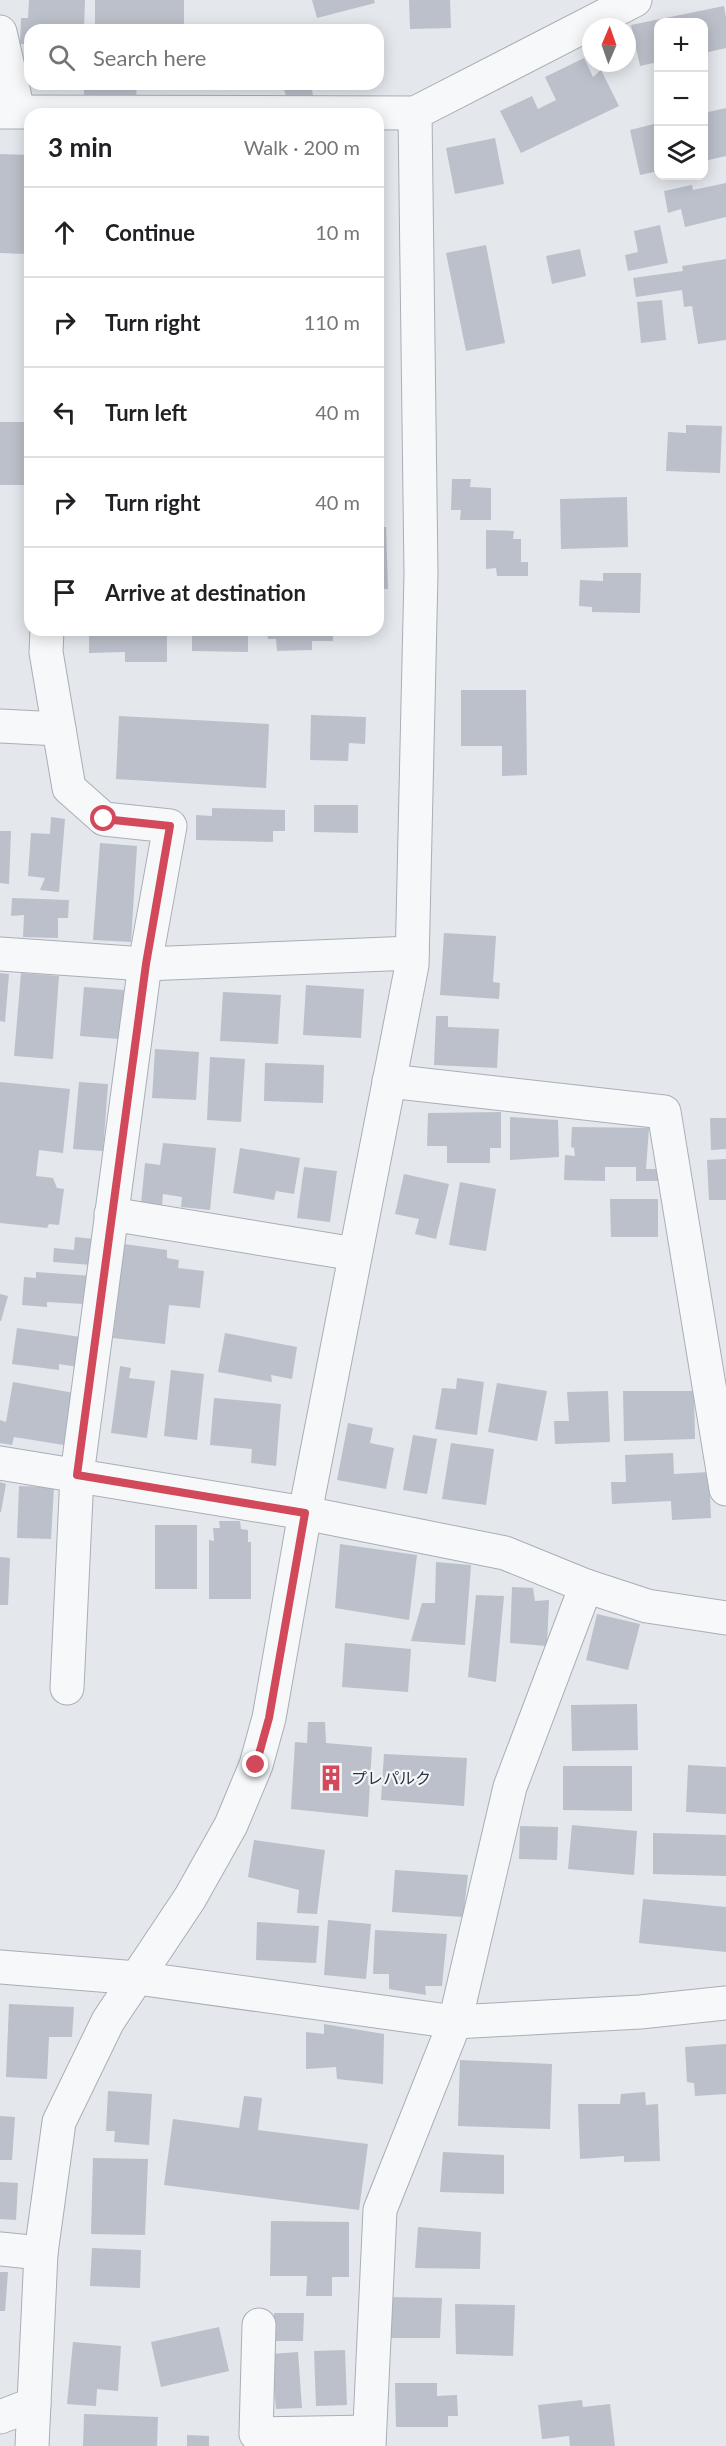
<!DOCTYPE html>
<meta charset="utf-8">
<style>
:root{--surface:#fff;--page:#f2f2f2;--text:#202124;--muted:#757577;--line:#e0e0e0}
body{margin:0;font-family:Lato,"Noto Sans JP",sans-serif;background:var(--page);color:var(--text)}
.controls{position:absolute;right:18px;top:18px;display:grid;overflow:hidden;border-radius:12px;box-shadow:0 3px 15px #0003}
.controls button{width:54px;height:54px;display:grid;place-items:center;padding:0;border:0;border-bottom:2px solid var(--line);background:var(--surface);color:var(--text);font:30px sans-serif}
.compass{position:absolute;left:582px;top:18px;width:54px;height:54px;border-radius:50%;background:var(--surface);box-shadow:0 3px 15px #0003;rotate:2deg}
.stop{position:absolute;width:18px;height:18px;margin:-14px;border:4px solid #d1495b;border-radius:50%;background:#fff}
.stop.end{background:#d1495b;border-color:#fff;box-shadow:0 2px 6px #0008}
.list{margin:0;padding:0;list-style:none}
h2{display:flex;justify-content:space-between;align-items:center;height:78px;margin:0;padding:0 24px;font-size:26px}
h2 small{font-size:20px;font-weight:400;color:var(--muted)}
.list li{display:grid;grid-template-columns:39px 1fr auto;gap:18px;align-items:center;box-sizing:border-box;height:90px;padding:0 24px;border-top:2px solid var(--line)}
.list b{display:block;font-size:22px;white-space:nowrap}
.list em{font-size:20px;font-style:normal;color:var(--muted)}
.icon{flex:none;width:33px;height:33px;fill:none;stroke:currentColor;stroke-width:2;stroke-linecap:round;stroke-linejoin:round}
.map{position:relative;flex:none;width:726px;height:2446px;overflow:hidden}
.search{position:absolute;background:var(--surface);box-shadow:0 3px 15px #0003;left:24px;top:24px;width:360px;height:66px;display:flex;align-items:center;gap:15px;box-sizing:border-box;padding:0 21px;border-radius:18px;color:var(--muted);font-size:22px}
.panel{position:absolute;background:var(--surface);box-shadow:0 3px 15px #0003;left:24px;top:108px;width:360px;height:528px;border-radius:18px}
.map>svg:first-child{display:block}
</style>
<div class="map">
<svg width="726" height="2446" viewBox="0 0 726 2446">
<rect width="100%" height="100%" fill="#e4e7ec"/>
<g fill="#bbc0ca">
<path d="M29,0H85L84,30H30V44H20L21,18H28Z"/>
<rect x="95" y="0" width="89" height="30"/>
<path d="M312,0H374L375,3L317,18Z"/>
<path d="M409,0H450L451,28L410,29Z"/>
<path d="M724,6L726,18V48L704,53V22H658V62L640,66L631,25Z"/>
<path d="M584,58L593,77L601,70L619,106L521,153L500,111L532,96L538,109L556,100L545,77Z"/>
<path d="M84,84H136L137,106L84,105Z"/>
<path d="M283,84H311L313,96L287,102Z"/>
<path d="M726,108V156L704,161V113Z"/>
<path d="M658,123V171L640,175L630,130Z"/>
<path d="M495,138L504,184L455,194L446,148Z"/>
<path d="M0,154L30,155L27,254L0,253Z"/>
<path d="M726,183V217L685,227L681,209L668,213L664,191L692,185L693,190Z"/>
<path d="M378,214H382L381,255H378Z"/>
<path d="M660,225L668,263L628,271L625,255L638,252L634,231Z"/>
<path d="M486,245L505,343L466,351L446,253Z"/>
<path d="M580,249L586,276L552,284L546,256Z"/>
<path d="M726,259V340L698,344L692,306L684,307L682,290L636,297L633,278L683,271L682,266Z"/>
<path d="M662,300L666,340L641,343L637,302Z"/>
<rect x="0" y="422" width="29" height="63"/>
<path d="M686,425L722,426L720,473L666,471L668,432L686,433Z"/>
<path d="M452,479H471L470,487L491,488V520H460L461,510H451Z"/>
<path d="M627,497L628,547L561,549L560,499Z"/>
<path d="M378,527H386L388,589H378Z"/>
<path d="M486,530L514,531L513,539H521V562H528V576H497L496,568L486,569Z"/>
<path d="M603,573H641L640,613L592,612V607L579,606L580,580L603,581Z"/>
<path d="M89,630H167V662H125V652L89,653Z"/>
<path d="M192,630H248V652L192,651Z"/>
<path d="M267,630H333V641H312V650L277,651L276,639H268Z"/>
<path d="M461,690H526L527,775L502,776V746H461Z"/>
<path d="M311,715L366,717L365,744L349,743L348,761L310,760Z"/>
<path d="M119,716L269,724L266,788L116,779Z"/>
<path d="M314,805H358V833L314,832Z"/>
<path d="M212,808L285,810V831H273V842L196,840V815L212,816Z"/>
<path d="M51,817L65,819L59,892L40,890L45,878L28,876L31,833L50,834Z"/>
<path d="M0,831H11L9,884L0,883Z"/>
<path d="M100,843L137,846L131,942L93,940Z"/>
<path d="M12,898L69,900L68,918H58V938L23,937L24,915L11,916Z"/>
<path d="M444,933L496,936L493,982L500,983L499,999L440,995Z"/>
<path d="M0,973L9,974L5,1022L0,1021Z"/>
<path d="M21,973L59,976L53,1059L14,1056Z"/>
<path d="M306,985L364,989L361,1038L303,1035Z"/>
<path d="M84,987L124,990L119,1039L80,1036Z"/>
<path d="M223,992L281,995L278,1044L220,1041Z"/>
<path d="M436,1016H448V1027L499,1029L497,1068L434,1065Z"/>
<path d="M155,1049L199,1052L196,1100L152,1098Z"/>
<path d="M210,1057L245,1059L241,1122L207,1120Z"/>
<path d="M265,1063L324,1065L323,1103L264,1101Z"/>
<path d="M0,1082L70,1089L63,1153L39,1150L36,1176L53,1178L57,1188L64,1189L59,1225L49,1224L47,1228L0,1223Z"/>
<path d="M79,1082L108,1084L103,1151L73,1149Z"/>
<path d="M501,1112V1148H490V1163H447V1146H427L428,1113Z"/>
<path d="M510,1117L558,1120L559,1157L510,1160Z"/>
<path d="M710,1118H726V1149L711,1150Z"/>
<path d="M572,1127L649,1128L646,1169H659V1181H636V1167H605V1181L564,1180L565,1155L575,1156L574,1148L571,1147Z"/>
<path d="M163,1143L216,1148L210,1210L181,1207L182,1197L163,1194L162,1205L141,1203L145,1163L160,1165Z"/>
<path d="M240,1148L300,1158L294,1194L276,1191L274,1200L233,1193Z"/>
<path d="M726,1159V1200H709L707,1160Z"/>
<path d="M304,1167L337,1171L330,1222L297,1218Z"/>
<path d="M404,1174L449,1184L436,1239L415,1234L419,1219L395,1214Z"/>
<path d="M460,1182L496,1189L486,1251L449,1245Z"/>
<path d="M610,1199H658V1237H611Z"/>
<path d="M75,1237L94,1239L92,1265L53,1262L54,1248L74,1250Z"/>
<path d="M124,1244L167,1250V1258L179,1260L178,1268L204,1271L200,1308L169,1305L165,1344L113,1338Z"/>
<path d="M36,1272L92,1276L84,1304L47,1302V1307L22,1305L24,1277L36,1278Z"/>
<path d="M0,1294L8,1296L1,1321H0Z"/>
<path d="M17,1328L81,1337L78,1367L59,1364V1370L12,1364Z"/>
<path d="M225,1333L297,1347L292,1379L271,1375L272,1382L218,1372Z"/>
<path d="M120,1366L131,1368L129,1378L155,1381L147,1438L111,1433Z"/>
<path d="M171,1370L204,1374L197,1440L164,1436Z"/>
<path d="M457,1378L484,1382L477,1435L435,1429L442,1388L456,1389Z"/>
<path d="M13,1382L74,1393L64,1445L14,1437L12,1445L0,1443V1420L6,1422Z"/>
<path d="M497,1383L547,1391L537,1441L488,1432Z"/>
<path d="M608,1391L610,1442L555,1444L554,1421H569L567,1392Z"/>
<path d="M623,1391H694L695,1439L624,1441Z"/>
<path d="M214,1398L281,1404L276,1466L251,1463L252,1449L210,1445Z"/>
<path d="M348,1423L373,1428L370,1443L394,1448L386,1489L337,1480Z"/>
<path d="M413,1435L437,1439L427,1494L403,1490Z"/>
<path d="M451,1443L494,1449L486,1505L442,1499Z"/>
<path d="M673,1453L674,1474L709,1472L711,1518L672,1520L671,1501L612,1504L611,1482H626L625,1455Z"/>
<path d="M0,1482L6,1484L1,1512H0Z"/>
<path d="M19,1486L54,1487L51,1539L17,1538Z"/>
<path d="M219,1521H240L241,1529L248,1530V1542H251V1599H209V1540L214,1541L213,1528H220Z"/>
<rect x="155" y="1525" width="42" height="64"/>
<path d="M340,1544L417,1555L409,1620L335,1608Z"/>
<path d="M0,1557L10,1558L8,1605H0Z"/>
<path d="M436,1562L471,1565L465,1645L411,1641L422,1603H435Z"/>
<path d="M512,1587L533,1588L535,1601L549,1600L547,1646L510,1643Z"/>
<path d="M476,1595L504,1596L496,1682L468,1677Z"/>
<path d="M597,1614L640,1624L628,1670L586,1660Z"/>
<path d="M345,1643L411,1649L408,1692L342,1687Z"/>
<path d="M637,1704L638,1750L572,1751L571,1705Z"/>
<path d="M308,1722H325L326,1743L372,1747L368,1817L291,1809L295,1742L307,1743Z"/>
<path d="M384,1754L467,1758L464,1806L381,1800Z"/>
<path d="M688,1765L726,1767V1814L686,1812Z"/>
<path d="M563,1766H632V1811L563,1810Z"/>
<path d="M572,1825L637,1831L634,1875L568,1869Z"/>
<path d="M520,1826L558,1827L557,1860L519,1859Z"/>
<path d="M653,1833L726,1835V1876L653,1874Z"/>
<path d="M254,1840L325,1850L317,1914L297,1913L299,1890L248,1877Z"/>
<path d="M395,1870L468,1875L463,1917L392,1912Z"/>
<path d="M643,1899L726,1907V1952L639,1943Z"/>
<path d="M328,1920L371,1924L366,1979L324,1975Z"/>
<path d="M257,1922L319,1926L316,1963L256,1960Z"/>
<path d="M375,1930L447,1934L442,1986H425L426,1995L389,1989V1974H373Z"/>
<path d="M9,2004L74,2007L72,2037H49L47,2079L6,2077Z"/>
<path d="M324,2024L384,2034L383,2084L337,2079L336,2067L306,2069V2032L324,2034Z"/>
<path d="M726,2044V2094L695,2096L694,2083L687,2082L685,2047Z"/>
<path d="M460,2060L552,2064L550,2129L458,2126Z"/>
<path d="M108,2091L152,2094L149,2145L114,2142L115,2131H106Z"/>
<path d="M645,2092L646,2105L658,2104L660,2161L624,2162V2156L580,2159L578,2104H620L621,2094Z"/>
<path d="M244,2096L262,2098L258,2130L368,2144L359,2210L164,2185L173,2119L239,2128Z"/>
<path d="M0,2116L15,2117L12,2160H0Z"/>
<path d="M443,2152L504,2155V2194L440,2192Z"/>
<path d="M93,2158L148,2159L145,2235L91,2234Z"/>
<path d="M0,2182L18,2183L16,2220L0,2219Z"/>
<path d="M271,2221L349,2222V2277H332V2296H306L307,2276H270Z"/>
<path d="M418,2227L481,2232L480,2269L415,2268Z"/>
<path d="M92,2248L141,2250L140,2288L90,2286Z"/>
<path d="M0,2272H8L5,2311H0Z"/>
<path d="M386,2297L442,2298L440,2338H387Z"/>
<path d="M455,2304L515,2305L513,2356L456,2354Z"/>
<path d="M274,2313H304L303,2341H274Z"/>
<path d="M219,2327L229,2371L161,2387L151,2342Z"/>
<path d="M73,2342L121,2346L118,2391L97,2389L96,2406L67,2404Z"/>
<path d="M345,2350L347,2405L316,2406L314,2351Z"/>
<path d="M298,2352L302,2408L276,2409L271,2354Z"/>
<path d="M395,2383H437V2396L457,2395L458,2416H448V2427H396Z"/>
<path d="M582,2400L583,2407L610,2404L615,2446H570L569,2436L542,2439L538,2405Z"/>
<path d="M84,2414L158,2417L157,2446H83Z"/>
<path d="M187,2435L209,2436V2446H187Z"/>
</g>
<g fill="none" stroke-linecap="round" stroke-linejoin="round">
<g stroke="#a9aeb7" stroke-width="35">
<g id="minor">
<path d="M0,32L18,111"/>
<path d="M0,112L415,113L635,0"/>
<path d="M47,630L46,652L69,788L104,819L170,826L145,964L77,1475L67,1688"/>
<path d="M0,726L59,729"/>
<path d="M0,954L145,964L412,953"/>
<path d="M389,1081L664,1112L726,1489"/>
<path d="M111,1214L355,1254"/>
<path d="M0,1463L305,1513L505,1553L586,1586L647,1606L726,1618"/>
<path d="M0,1967L137,1978L455,2022L640,2012L726,2003"/>
<path d="M0,2249L41,2253"/>
<path d="M259,2325L256,2434L369,2432"/>
<path d="M0,2417L34,2404"/>
<path d="M32,2446L41,2253L59,2122L108,2021L190,1898L231,1825L256,1765L269,1718L305,1513L412,965L421,574L415,113"/>
<path d="M369,2446L380,2210L455,2022L510,1787L586,1586"/>
</g>
</g>
<use href="#minor" stroke="#f7f8fa" stroke-width="33"/>
</g>
<g fill="none" stroke-linecap="round" stroke-linejoin="round">
<path stroke="#d1495b" stroke-width="8" d="M104,819L170,826L146,964L77,1475L305,1513L269,1718L256,1765"/>
</g>
<defs>
<g id="building-bare" transform="scale(2.07)"><path d="M-4-6H4V6H1V3H-1V6H-4ZM-2.5-4.3h1.7v1.8h-1.7ZM.8-4.3h1.7v1.8H.8ZM-2.5-1h1.7V.8h-1.7ZM.8-1h1.7V.8H.8Z" fill="#d1495b" stroke="#f4f6f9" stroke-width="2.5" paint-order="stroke"/></g>
</defs>
<g fill-rule="evenodd">
<use href="#building-bare" x="331" y="1778"/>
</g>
<g text-anchor="middle" stroke-width="4.5" stroke-linejoin="round" paint-order="stroke">
<g font-size="16" fill="#2b3445" stroke="#f4f6f9" text-anchor="start">
<text x="351" y="1784">プレパルク</text>
</g>
</g>
</svg>
<div class="controls">
<button>+</button>
<button>−</button>
<button><svg class="icon" aria-label="layers" viewBox="0 0 24 24"><path d="M12 4l9 5-9 5-9-5zM3 14l9 5 9-5"/></svg></button>
</div>
<svg class="compass" viewBox="-18 -18 36 36"><path d="M0-13l5 13h-10z" fill="#e53935"/><path d="M0 13l5-13h-10z" fill="#757577"/></svg>
<div class="stop" style="left:104px;top:819px"></div>
<div class="stop end" style="left:256px;top:1765px"></div>
<div class="search"><svg class="icon" aria-label="search" viewBox="0 0 24 24"><circle cx="10" cy="10" r="6"/><path d="M15 15l6 6"/></svg>Search here</div>
<section class="panel">
<h2>3 min<small>Walk · 200 m</small></h2>
<ul class="list">
<li><svg class="icon" aria-label="ahead" viewBox="0 0 24 24"><path d="M12 20V5M6 11l6-6 6 6"/></svg><div><b>Continue</b></div><em>10 m</em></li>
<li><svg class="icon" aria-label="right" viewBox="0 0 24 24"><path d="M7 20v-9h11M14 6l5 5-5 5"/></svg><div><b>Turn right</b></div><em>110 m</em></li>
<li><svg class="icon" aria-label="left" viewBox="0 0 24 24"><path d="M17 20v-9H6M10 6l-5 5 5 5"/></svg><div><b>Turn left</b></div><em>40 m</em></li>
<li><svg class="icon" aria-label="right" viewBox="0 0 24 24"><path d="M7 20v-9h11M14 6l5 5-5 5"/></svg><div><b>Turn right</b></div><em>40 m</em></li>
<li><svg class="icon" aria-label="arrive" viewBox="0 0 24 24"><path d="M6 21V4h12l-3 4 3 4H6"/></svg><div><b>Arrive at destination</b></div></li>
</ul>
</section>
</div>
